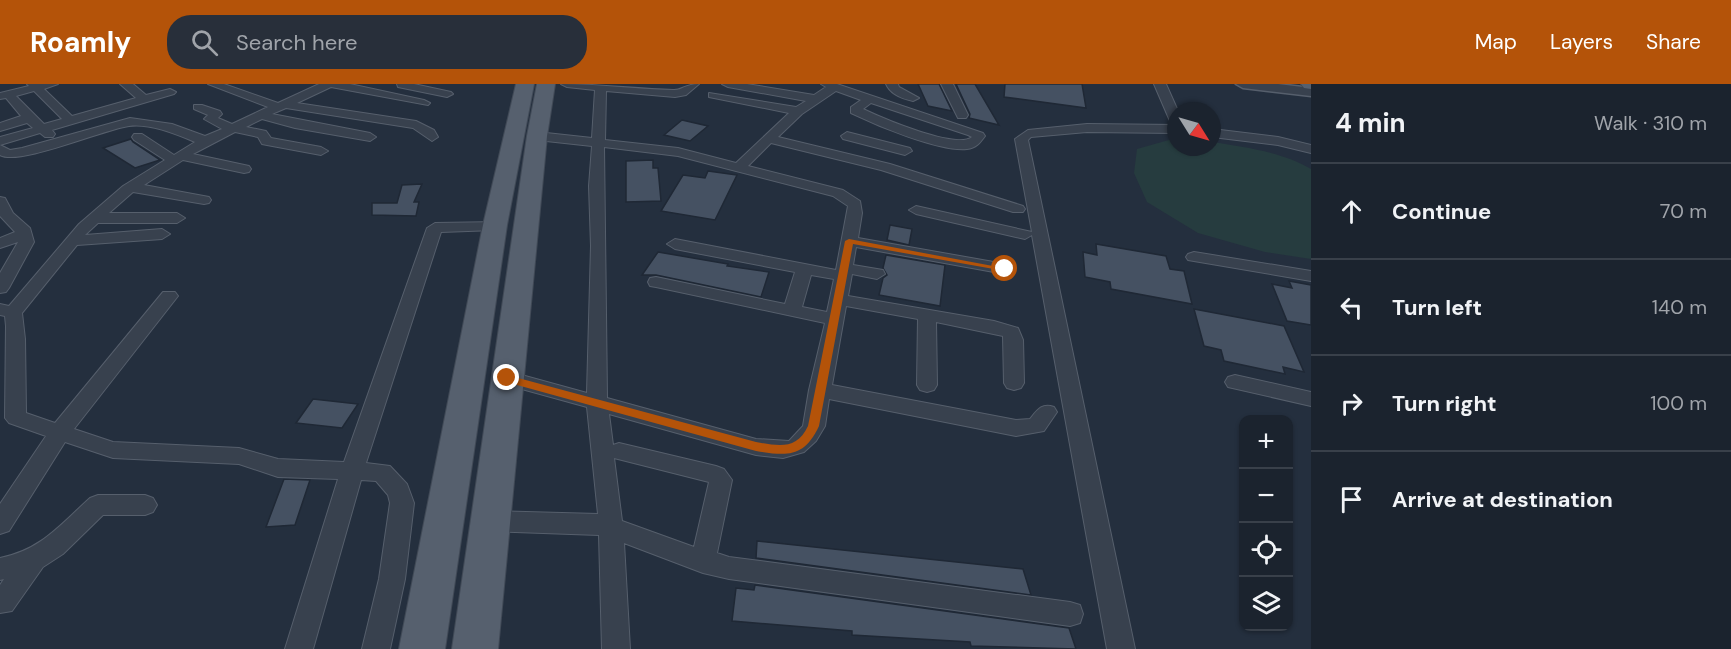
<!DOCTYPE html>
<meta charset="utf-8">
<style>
:root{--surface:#1b232e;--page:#282f3a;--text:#f1f3f6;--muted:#a0a4aa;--line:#39404a;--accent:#b45309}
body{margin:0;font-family:"DM Sans",sans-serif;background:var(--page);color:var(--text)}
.controls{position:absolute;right:18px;bottom:18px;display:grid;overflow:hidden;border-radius:12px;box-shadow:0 2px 4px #0004}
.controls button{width:54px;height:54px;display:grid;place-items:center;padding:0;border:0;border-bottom:2px solid var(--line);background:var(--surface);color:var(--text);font:30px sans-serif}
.compass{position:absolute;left:1167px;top:18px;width:54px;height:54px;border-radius:50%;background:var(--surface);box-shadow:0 2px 4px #0004;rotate:127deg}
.stop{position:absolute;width:18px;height:18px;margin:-14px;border:4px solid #b45309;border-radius:50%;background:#fff}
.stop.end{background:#b45309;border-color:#fff;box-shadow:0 2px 6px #0008}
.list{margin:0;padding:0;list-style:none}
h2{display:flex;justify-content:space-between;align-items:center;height:78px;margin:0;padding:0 24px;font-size:26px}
h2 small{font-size:20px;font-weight:400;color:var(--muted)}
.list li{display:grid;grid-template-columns:39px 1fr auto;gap:18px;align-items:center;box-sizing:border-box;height:96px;padding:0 24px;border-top:2px solid var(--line)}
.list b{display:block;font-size:22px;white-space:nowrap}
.list em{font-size:20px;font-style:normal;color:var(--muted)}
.icon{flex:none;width:33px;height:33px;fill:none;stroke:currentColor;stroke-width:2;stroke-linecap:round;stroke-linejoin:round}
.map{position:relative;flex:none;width:1311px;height:565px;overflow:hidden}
header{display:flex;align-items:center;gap:36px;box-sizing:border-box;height:84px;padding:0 30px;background:var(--accent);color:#fff}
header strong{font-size:28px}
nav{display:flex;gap:33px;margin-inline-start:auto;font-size:21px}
.search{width:420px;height:54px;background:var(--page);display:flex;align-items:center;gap:15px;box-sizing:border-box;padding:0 21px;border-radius:24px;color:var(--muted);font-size:22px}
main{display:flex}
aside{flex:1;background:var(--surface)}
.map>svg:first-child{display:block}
</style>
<header>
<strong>Roamly</strong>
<div class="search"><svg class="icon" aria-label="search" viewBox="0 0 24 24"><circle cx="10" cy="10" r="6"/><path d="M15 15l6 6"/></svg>Search here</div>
<nav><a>Map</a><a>Layers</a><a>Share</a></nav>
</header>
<main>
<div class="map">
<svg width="1311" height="565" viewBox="0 0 1311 565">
<rect width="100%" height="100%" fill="#242f3e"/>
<path fill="#263c3f" d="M1176,54V63H1212V58C1244,63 1283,68 1311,85V175L1265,168L1198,149L1147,118L1134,89L1137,65Z"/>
<g fill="#455162" stroke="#1f2835" stroke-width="1.5">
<path d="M918,0H939L952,27L928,22Z"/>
<path d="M956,0H975L999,41L969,34L970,30Z"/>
<path d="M1005,0H1082L1086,24L1004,13Z"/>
<path d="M682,36L708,42L690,57L664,51Z"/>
<path d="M131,55L133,58L160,76L135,84L103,64Z"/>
<path d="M653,76V84H658L661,117L626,118V77Z"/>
<path d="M708,87L737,91L715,136L661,127L683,91L705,94Z"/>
<path d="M422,100L414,118H419L416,132L372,131V119H397L402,101Z"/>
<path d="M890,141L912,145L909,161L887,156Z"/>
<path d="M1096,160L1166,172L1170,185L1184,187L1192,220L1111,205L1110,198L1085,193L1083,168L1097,171Z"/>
<path d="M658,168L728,180L727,182L769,188L761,213L656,191H642Z"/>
<path d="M886,171L945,181L940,222L879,211L883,194L887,191L883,184Z"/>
<path d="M1289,197L1311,201V241L1287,237L1272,200L1292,204Z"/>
<path d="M1194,225L1284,242L1304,288L1283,283L1285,290L1224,277L1221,266L1204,262Z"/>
<path d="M313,315L358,320L342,344L296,339Z"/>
<path d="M284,395L310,396L295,441L266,443Z"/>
<path d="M757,457L1023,485L1031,511L756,474Z"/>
<path d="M755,501L1069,544L1076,565L971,562L970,558L852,551V547L732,537L736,504L754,506Z"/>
</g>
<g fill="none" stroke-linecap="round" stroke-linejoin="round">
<g stroke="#565f6c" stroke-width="2">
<g id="minor">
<path d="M27,0H58L44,5L72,32L136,14L120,0H133L146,11L170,5L176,8L174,10L52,46L55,50L53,53H45L40,49L0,61V53L33,44L27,39L0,47V39L21,32L6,14L0,15V9L29,2ZM34,7L62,35L44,40L16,12Z"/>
<path d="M208,0H224L278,19L319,0H350L424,16L430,19L428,21L331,3L297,19L416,37L434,46L438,53L432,57L413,44L286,24L272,30L370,49L376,53L370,57L295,44L262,35L246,43L266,47L271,54L321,63L328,67L321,71L267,61L262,60L258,53L235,48L193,70L249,82L251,85L249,88L244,89L183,76L144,101L209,113L211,116L209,119L204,120L133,108L109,129H177L185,134L177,139H98L85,151L162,145L170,150L162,155L77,161L22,229L25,255L26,329L55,339L163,208H175L178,212L74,345L113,358L239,364L278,375L344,378L427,144L435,139L500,138L503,141L495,146L441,148L366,379L390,382L407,400L414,419L405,495L390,565H362L379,495L390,419L388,411L376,397L361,396L313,565H285L338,395L278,393L239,380L113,374L65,358L9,447L0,450V420L46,352L9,339L5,334L6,242L5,232L0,231V220L9,222L79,140L123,102L165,76L134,56L132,53L134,50H142L174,71L195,58C177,50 148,39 129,42C102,46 19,82 0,71V61L10,66L22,64L130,34L172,40L205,52L222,45L204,35L208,31L194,25V21H202L220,27L222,30L218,34L232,40L268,23Z"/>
<path d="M397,0H414L451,8L453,10L447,13L398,3Z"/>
<path d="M561,0C599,0 635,5 673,6C681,7 685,0 699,0L686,11L675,13L606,7L605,56L678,64L736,79L789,29L709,13V9L796,23L806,17L728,3L722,0H747L814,11L826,3L821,0H837L983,49L985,52C980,59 976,64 967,65C939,68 876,41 851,29V23L861,16L836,7L802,30L778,53L890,80L1023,122L1025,125L1023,128H1013L881,86L771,59L748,82L843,106L860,117L862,129L858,154L1005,180L1013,185L1005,190L856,163L853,181L883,186L885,190L877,195L852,190L848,212L994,237L1018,244L1023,256L1024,299L1021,304L1014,306L1007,304L1004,299L1003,252L936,238L937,301L934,306L927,308L920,306L917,301L918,235L846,222L832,301L1016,336L1030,335C1038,325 1042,319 1054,323L1057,328L1044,347L1016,352L829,315L825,342L816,357L804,368L783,374L756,371L609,330L613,361L619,359L716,382L724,385L732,396L717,469L729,473L1070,518L1080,521L1083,530L1080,539L1070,542L729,495L703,489L624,459L630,565H602L599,451L490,447L481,444L478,437L481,430L490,427L598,430L587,323L500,299L497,294L500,289L507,287L587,309L591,162L589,102L592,62L537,56L531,52L537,48L592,54L595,6L567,3ZM871,19L968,51L972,53C956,66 882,34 863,25ZM604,63L678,72L833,112L848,122L836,186L675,155L667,160L675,165L795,188L785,220L656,193L650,194L648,198L650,202L656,203L825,239L809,306L803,342L789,357L756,355L607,314ZM811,191L834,195L827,228L802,223ZM614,374L709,398L694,463L622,437Z"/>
<path d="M886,0H898L899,3L919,14L913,17C903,15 890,10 886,0Z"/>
<path d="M941,0H953L968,31L966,34H958Z"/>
<path d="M1154,0H1166L1178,27L1176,41L1170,37Z"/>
<path d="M1087,40L1176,41V49L1087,48L1031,53L1028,56L1135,565H1107L1032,151L1025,155L916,130L909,126L916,122L1032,148L1015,55L1028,46Z"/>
<path d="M1212,45L1278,53L1311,61V69L1278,61L1212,53Z"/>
<path d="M847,48L910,64L912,67L905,71L843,55L841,52Z"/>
<path d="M0,113L5,114L13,129L30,144L34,158L9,204L6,208L0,209V189L18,158L0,164V154L15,148L0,132Z"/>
<path d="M1194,168L1311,187V197L1188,176L1186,173L1188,170Z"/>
<path d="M1235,291L1311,308V322L1228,303L1225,298L1228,293Z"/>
<path d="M98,411H145L153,414L157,421L153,428L145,431H103L63,470L43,483L12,527L0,529V501L4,495L0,496V474C41,466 60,441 90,414Z"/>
</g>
</g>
<g stroke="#565f6c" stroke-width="3">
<path id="tertiary" d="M1236,0H1278L1311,4V12L1243,4Z"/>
</g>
<g stroke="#414a57" stroke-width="2">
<g id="primary">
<path d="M516,0H534L507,141L445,565H399L483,141Z"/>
<path d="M537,0H555L547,52L498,565H452L527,52Z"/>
<path d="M1301,0H1311V5L1304,4Z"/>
</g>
</g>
<use href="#minor" fill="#38414e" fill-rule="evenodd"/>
<use href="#tertiary" fill="#38414e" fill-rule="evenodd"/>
<use href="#primary" fill="#56606e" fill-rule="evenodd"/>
</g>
<path fill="#b45309" d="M849,155L1009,185L1005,187L853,160L819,342C804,374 787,372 756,367L503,297L502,294L507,291L756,358C779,362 797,366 808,342L845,157Z"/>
</svg>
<div class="controls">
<button>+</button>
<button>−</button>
<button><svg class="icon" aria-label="locate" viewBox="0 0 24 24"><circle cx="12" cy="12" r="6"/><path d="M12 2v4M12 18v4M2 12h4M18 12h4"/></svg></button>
<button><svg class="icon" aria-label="layers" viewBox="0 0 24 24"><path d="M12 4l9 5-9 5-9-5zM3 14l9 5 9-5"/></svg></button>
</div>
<svg class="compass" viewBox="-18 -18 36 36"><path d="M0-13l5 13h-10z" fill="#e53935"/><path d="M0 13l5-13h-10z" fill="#a0a4aa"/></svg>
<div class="stop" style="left:1005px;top:185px"></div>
<div class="stop end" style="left:507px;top:294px"></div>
</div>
<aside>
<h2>4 min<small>Walk · 310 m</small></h2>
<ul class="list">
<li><svg class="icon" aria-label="ahead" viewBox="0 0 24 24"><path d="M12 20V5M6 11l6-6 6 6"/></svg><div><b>Continue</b></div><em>70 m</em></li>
<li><svg class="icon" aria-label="left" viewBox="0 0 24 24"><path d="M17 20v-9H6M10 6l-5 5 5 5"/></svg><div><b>Turn left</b></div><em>140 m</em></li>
<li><svg class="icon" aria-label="right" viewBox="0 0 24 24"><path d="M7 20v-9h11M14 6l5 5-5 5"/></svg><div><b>Turn right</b></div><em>100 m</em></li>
<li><svg class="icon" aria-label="arrive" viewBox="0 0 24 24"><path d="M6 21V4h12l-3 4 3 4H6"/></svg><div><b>Arrive at destination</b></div></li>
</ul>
</aside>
</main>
